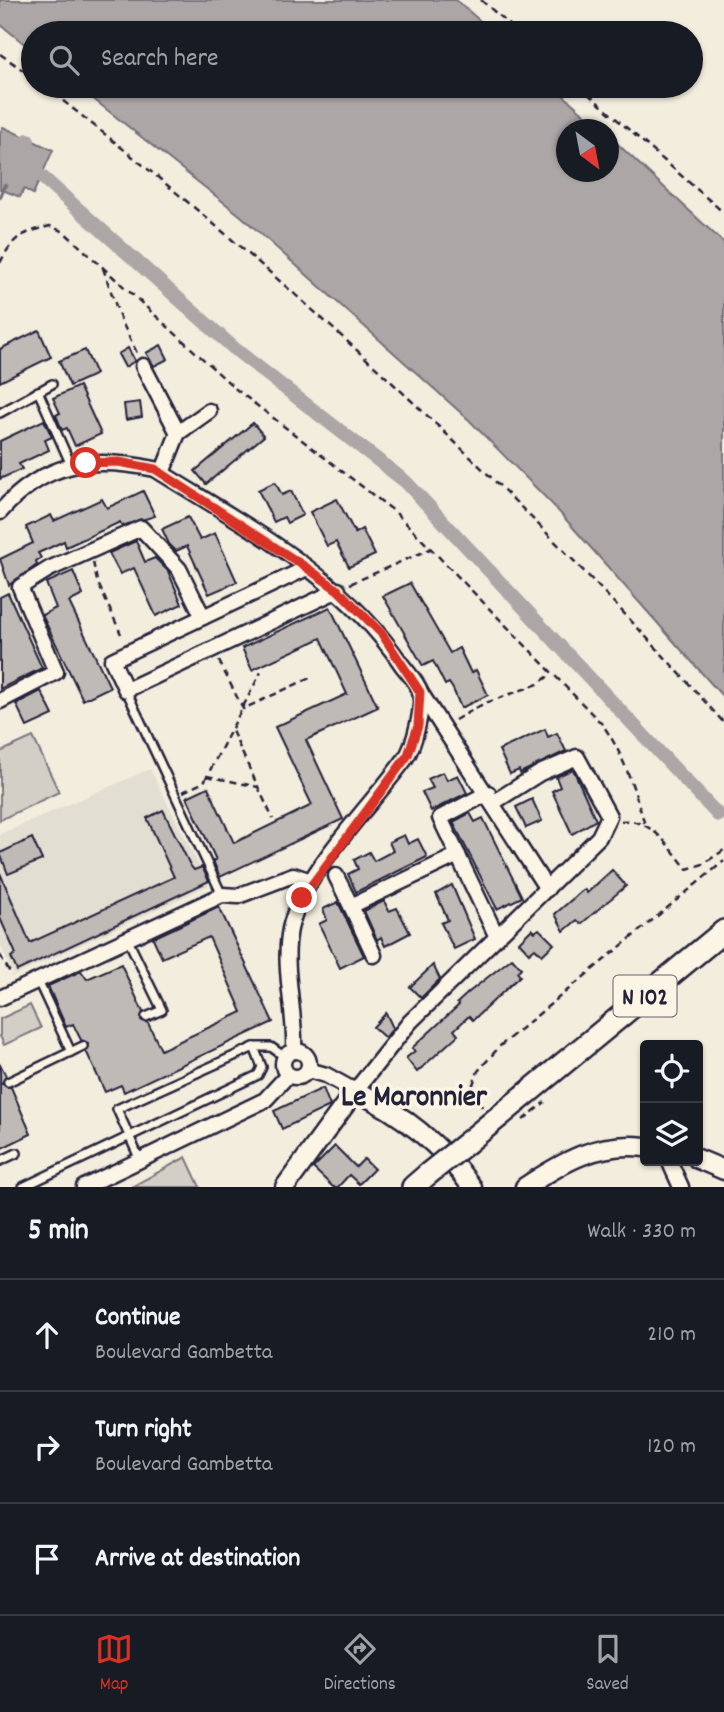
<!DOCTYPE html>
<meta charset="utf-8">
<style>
:root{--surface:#171b24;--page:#242831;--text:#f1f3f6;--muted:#9ea1a6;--line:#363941;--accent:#d93025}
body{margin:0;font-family:Dekko,sans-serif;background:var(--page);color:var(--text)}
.controls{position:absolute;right:21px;bottom:21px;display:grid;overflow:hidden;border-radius:7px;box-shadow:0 2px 5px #0004}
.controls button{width:63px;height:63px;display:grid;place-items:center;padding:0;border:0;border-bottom:2px solid var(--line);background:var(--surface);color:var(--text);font:35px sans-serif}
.compass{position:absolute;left:556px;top:119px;width:63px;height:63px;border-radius:50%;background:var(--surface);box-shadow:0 2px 5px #0004;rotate:148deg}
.stop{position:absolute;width:21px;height:21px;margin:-16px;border:5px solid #d93025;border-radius:50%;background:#fff}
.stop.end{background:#d93025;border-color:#fff;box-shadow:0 2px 7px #0008}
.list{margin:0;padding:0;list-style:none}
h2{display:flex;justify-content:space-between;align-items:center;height:91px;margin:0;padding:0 28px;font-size:30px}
h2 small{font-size:23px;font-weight:400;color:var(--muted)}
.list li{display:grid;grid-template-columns:46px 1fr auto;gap:21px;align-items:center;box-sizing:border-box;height:112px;padding:0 28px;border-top:2px solid var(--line)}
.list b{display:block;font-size:26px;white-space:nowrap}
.list p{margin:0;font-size:23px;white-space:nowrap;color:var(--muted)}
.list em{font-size:23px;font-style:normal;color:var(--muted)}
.icon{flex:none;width:38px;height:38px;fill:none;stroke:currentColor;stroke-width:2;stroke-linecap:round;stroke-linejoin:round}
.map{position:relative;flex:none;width:724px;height:1187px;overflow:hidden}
.search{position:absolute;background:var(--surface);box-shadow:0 2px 5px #0004;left:21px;right:21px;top:21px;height:77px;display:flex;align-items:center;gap:18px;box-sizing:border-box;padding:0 24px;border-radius:38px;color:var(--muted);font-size:26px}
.sheet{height:427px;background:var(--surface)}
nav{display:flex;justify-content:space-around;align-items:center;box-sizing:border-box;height:98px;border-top:2px solid var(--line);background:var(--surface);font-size:19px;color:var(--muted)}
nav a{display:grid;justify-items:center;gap:4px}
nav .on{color:var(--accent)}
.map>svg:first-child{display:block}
</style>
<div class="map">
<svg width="724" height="1187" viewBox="0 0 724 1187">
<rect width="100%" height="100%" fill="#f3edde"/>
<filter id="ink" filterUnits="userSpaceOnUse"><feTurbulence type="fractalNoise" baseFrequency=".0143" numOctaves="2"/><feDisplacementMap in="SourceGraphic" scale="14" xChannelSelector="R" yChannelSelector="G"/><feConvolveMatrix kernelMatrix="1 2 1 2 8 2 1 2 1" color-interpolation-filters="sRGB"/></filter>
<g filter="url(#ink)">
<path fill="#e3ded2" d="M150,769L209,885L14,976L0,944V834Z"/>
<g fill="#d4cfc6" stroke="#7b7880" stroke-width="2">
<path d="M33,737L59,792L0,820V752Z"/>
<path d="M30,1005L41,1028L4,1045L0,1036V1019Z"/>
<path d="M186,1157L200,1187H133V1186Z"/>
</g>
<g fill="#aca7a6" stroke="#75727b" stroke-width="2">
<path d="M0,0H456L494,33H33V51L0,24Z"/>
<path d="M77,86H553L601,129L566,130V172H608L609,136L724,243V698L553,505L469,420L241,216Z"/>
<path d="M3,127L53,150L33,194L24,189L20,197L0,189V133Z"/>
</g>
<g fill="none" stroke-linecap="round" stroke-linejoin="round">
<path stroke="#75727b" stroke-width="4.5" d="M0,197L5,185"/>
<path stroke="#aca7a6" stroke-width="14" d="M28,140L15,161L41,176L236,350L406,482L718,815"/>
</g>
<g fill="#bfbab6" stroke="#22223b" stroke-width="2">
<path d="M39,330L51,357L0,382V349Z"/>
<path d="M161,345L168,359L154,366L146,353Z"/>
<path d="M128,348L135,361L125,367L118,354Z"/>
<path d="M85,350L96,374L70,386L59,361Z"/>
<path d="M79,386L101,434L75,446L67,428L62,430L56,415L60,413L53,398Z"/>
<path d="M140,402L142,417L126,420L124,404Z"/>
<path d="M44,420L52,437L45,440L49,450L19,464L22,469L0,479V441Z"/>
<path d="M253,423L264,436L206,484L195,471Z"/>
<path d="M275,482L282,495L291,491L303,515L287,523L284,517L274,522L258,490Z"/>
<path d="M143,491L155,516L122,526L120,522L66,547L64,541L47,549L38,553L41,558L36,561L37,565L9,585L0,559L33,543L26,527L51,515L54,521L102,499L107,508Z"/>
<path d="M337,499L355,533L362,529L375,555L349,567L336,542L327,546L310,512Z"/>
<path d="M188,517L200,540L215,533L237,582L209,594L187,546L176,551L169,544L162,529Z"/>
<path d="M136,541L145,562L155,558L168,571L182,604L156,616L134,568L120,574L109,553Z"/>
<path d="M73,571L83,595L69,602L110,687L83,700L42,615L56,608L46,583Z"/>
<path d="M410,583L450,653L459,648L471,673L476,670L488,695L461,708L453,689L449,683L445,685L433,661L423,666L383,596Z"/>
<path d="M8,593L42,668L0,689V597Z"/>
<path d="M330,607L378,707L306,740L343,819L220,877L213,861L216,860L187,797L208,787L234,843L312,805L275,727L347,694L321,638L252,670L242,648Z"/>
<path d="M41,691L53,715L27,727L16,704Z"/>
<path d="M545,729L548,737L557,733L566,751L520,773L519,770L510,774L499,750Z"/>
<path d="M573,769L596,820L572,834L552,791L560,787L556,777Z"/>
<path d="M443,772L447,780L458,775L467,793L431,811L422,792L433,788L428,779Z"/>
<path d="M532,799L542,821L526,828L516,807Z"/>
<path d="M163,810L190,865L194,870L202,867L209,881L17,971L11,957L16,954L0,918V873L30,943L174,877L147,818Z"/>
<path d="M470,813L475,822L483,818L522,897L497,909L453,822Z"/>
<path d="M404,835L408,844L418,839L427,857L356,892L348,874L358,869L354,860L369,852L374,861L393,851L389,842Z"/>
<path d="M32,838L42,860L8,874L0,853Z"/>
<path d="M612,870L626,886L581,924L577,920L564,931L555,914L584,889L587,893Z"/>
<path d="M452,885L475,939L454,949L441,923L448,920L436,894Z"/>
<path d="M384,901L389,911L397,908L410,933L385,946L381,937L377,940L364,911Z"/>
<path d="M338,902L364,956L340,968L319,924L327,920L323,909Z"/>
<path d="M219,907L273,1022L124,1092L121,1085L105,1092L86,1051L88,1043L81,1040L73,1024L66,1027L48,986L81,971L87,979L121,964L143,1012L141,1020L148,1023L161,1050L242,1012L209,937L162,958L153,938Z"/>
<path d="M532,929L535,932L539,929L554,944L542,955L535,948L529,953L519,942Z"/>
<path d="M512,958L521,968L517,972L520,976L473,1020L469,1016L454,1030L458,1035L417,1072L406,1058L415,1051L412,1048L459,1005L457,1003L469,992Z"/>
<path d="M433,965L440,979L421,998L410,987Z"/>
<path d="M386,1013L393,1028L385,1038L373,1027Z"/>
<path d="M0,1064L6,1076L2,1084L11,1087L31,1134L0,1149Z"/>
<path d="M323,1088L330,1106L282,1129L274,1111Z"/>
<path d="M335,1146L356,1167L364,1159L374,1169L359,1184L349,1175L338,1187H333L313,1168Z"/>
</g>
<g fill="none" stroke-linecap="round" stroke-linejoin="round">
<g stroke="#22223b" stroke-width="12">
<g id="service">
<path d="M38,391L71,465"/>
<path d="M0,413L52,384"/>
<path d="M126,690L222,895"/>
<path d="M127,938L162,1010L146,1017"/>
<path d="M38,981L71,1052"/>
<path d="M8,1082L83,1046"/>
<path d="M140,1160L117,1109L254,1047H271L285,1057"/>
<path d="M0,1161L17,1153"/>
<path d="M23,1187L258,1075L262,1067L254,1047"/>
</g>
</g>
<g stroke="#22223b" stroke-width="19">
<g id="minor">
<path d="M143,366L178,433"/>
<path d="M162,473L178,433L209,411"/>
<path d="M0,512C45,461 91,456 155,469C244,525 343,576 402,665C408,673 418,683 420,692C424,707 414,747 405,759C371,806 302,873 290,929C282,969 296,1011 294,1051"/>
<path d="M307,568L112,660L126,690L338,590"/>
<path d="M420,692L547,889"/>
<path d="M0,701L56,672L20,587L49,569L141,528L179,569L203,617"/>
<path d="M488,793L440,818L497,937"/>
<path d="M336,876L351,906"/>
<path d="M374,955L351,906L458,855"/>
<path d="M0,998L222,895L238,896L293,875L311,881"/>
<circle cx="296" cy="1064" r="13"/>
<path d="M308,1070L326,1075L355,1091L410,1022L599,837L609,816L577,757L540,773L494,802"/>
<path d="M672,1161L671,1165L681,1187"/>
<path d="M84,1187L265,1100L288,1075"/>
</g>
</g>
<g stroke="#22223b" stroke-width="23">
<g id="tertiary">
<path d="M698,1159L724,1170"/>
<path d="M285,1187L355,1091C402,1113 441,1145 472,1187"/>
<path d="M525,1187C563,1162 598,1141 645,1147"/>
</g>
</g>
<g stroke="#22223b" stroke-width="26">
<g id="primary">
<path d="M468,1142L724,931"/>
<path d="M413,1187L428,1174"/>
</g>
</g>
<g stroke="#22223b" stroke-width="2.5" stroke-dasharray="7 5" stroke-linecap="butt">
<path d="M481,0L519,33"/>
<path d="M0,54L33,77"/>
<path d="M44,86C289,277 518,490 724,723"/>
<path d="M579,86L724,213"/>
<path d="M0,263C14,236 20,234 50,226L64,232L237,390L395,512L602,724C624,754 634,789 645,825"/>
<path d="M103,268L120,318L137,353"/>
<path d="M93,562L97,581L121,634"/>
<path d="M350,584L430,549"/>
<path d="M219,661L243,709L314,676"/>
<path d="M455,720L483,704L538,684L550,675"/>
<path d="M232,731L273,819"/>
<path d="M207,776L258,787"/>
<path d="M183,792L204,782L261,672"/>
<path d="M621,821C652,818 670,848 687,869L703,864L724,850"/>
<path d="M0,955L12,976"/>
<path d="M482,1107L472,1087L478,1071L500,1046L724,861"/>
<path d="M523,1120L545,1102"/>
</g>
<use href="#service" stroke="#fcf5e5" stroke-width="7"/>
<use href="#minor" stroke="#fcf5e5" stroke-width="14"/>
<use href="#tertiary" stroke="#fcf5e5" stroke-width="18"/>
<use href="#primary" stroke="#fcf5e5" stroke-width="21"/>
<g stroke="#22223b" stroke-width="26" stroke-linecap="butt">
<path id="primary-bridge" d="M428,1174L468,1142"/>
</g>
<use href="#primary-bridge" stroke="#fcf5e5" stroke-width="21"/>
</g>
</g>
<g fill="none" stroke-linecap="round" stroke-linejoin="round" filter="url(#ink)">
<path stroke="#d93025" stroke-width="9" d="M86,463L119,462L155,469L307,568L338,590L382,634L420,692L418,726L408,755L302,898"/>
</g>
<g text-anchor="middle" stroke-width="7" stroke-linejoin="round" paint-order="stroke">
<rect fill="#fcf5e5" stroke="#63616e" stroke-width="2" x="613.5" y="975.5" width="63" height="41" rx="5"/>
<g font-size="24" font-weight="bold" fill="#22223b">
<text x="645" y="1004">N 102</text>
</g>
<g font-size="30" font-weight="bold" fill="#22223b" stroke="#fcf5e5">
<text x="414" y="1105">Le Maronnier</text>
</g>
</g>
</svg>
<div class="controls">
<button><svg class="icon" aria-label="locate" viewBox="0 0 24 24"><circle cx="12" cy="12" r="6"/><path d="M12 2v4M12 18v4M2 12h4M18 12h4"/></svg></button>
<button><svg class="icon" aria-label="layers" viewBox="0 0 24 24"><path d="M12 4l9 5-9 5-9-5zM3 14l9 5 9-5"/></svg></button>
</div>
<svg class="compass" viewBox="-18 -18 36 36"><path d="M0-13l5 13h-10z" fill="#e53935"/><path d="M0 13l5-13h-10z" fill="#9ea1a6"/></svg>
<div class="stop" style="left:86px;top:463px"></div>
<div class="stop end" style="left:302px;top:898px"></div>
<div class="search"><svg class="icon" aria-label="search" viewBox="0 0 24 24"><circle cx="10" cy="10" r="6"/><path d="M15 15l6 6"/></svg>Search here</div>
</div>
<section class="sheet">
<h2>5 min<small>Walk · 330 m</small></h2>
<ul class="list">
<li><svg class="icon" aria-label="ahead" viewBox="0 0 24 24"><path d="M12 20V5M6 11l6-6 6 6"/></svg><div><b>Continue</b><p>Boulevard Gambetta</p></div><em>210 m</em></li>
<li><svg class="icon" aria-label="right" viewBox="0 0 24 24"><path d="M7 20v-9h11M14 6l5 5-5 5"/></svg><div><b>Turn right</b><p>Boulevard Gambetta</p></div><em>120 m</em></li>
<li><svg class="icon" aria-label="arrive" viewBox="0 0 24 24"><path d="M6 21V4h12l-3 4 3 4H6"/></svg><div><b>Arrive at destination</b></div></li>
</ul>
</section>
<nav>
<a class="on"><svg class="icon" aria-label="map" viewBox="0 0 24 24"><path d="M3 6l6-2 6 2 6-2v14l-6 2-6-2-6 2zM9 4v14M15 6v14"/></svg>Map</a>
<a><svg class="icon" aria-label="directions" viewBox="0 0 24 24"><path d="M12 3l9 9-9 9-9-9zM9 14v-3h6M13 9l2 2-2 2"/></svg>Directions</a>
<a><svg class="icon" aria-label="saved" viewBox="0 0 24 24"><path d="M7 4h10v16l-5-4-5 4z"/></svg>Saved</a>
</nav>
